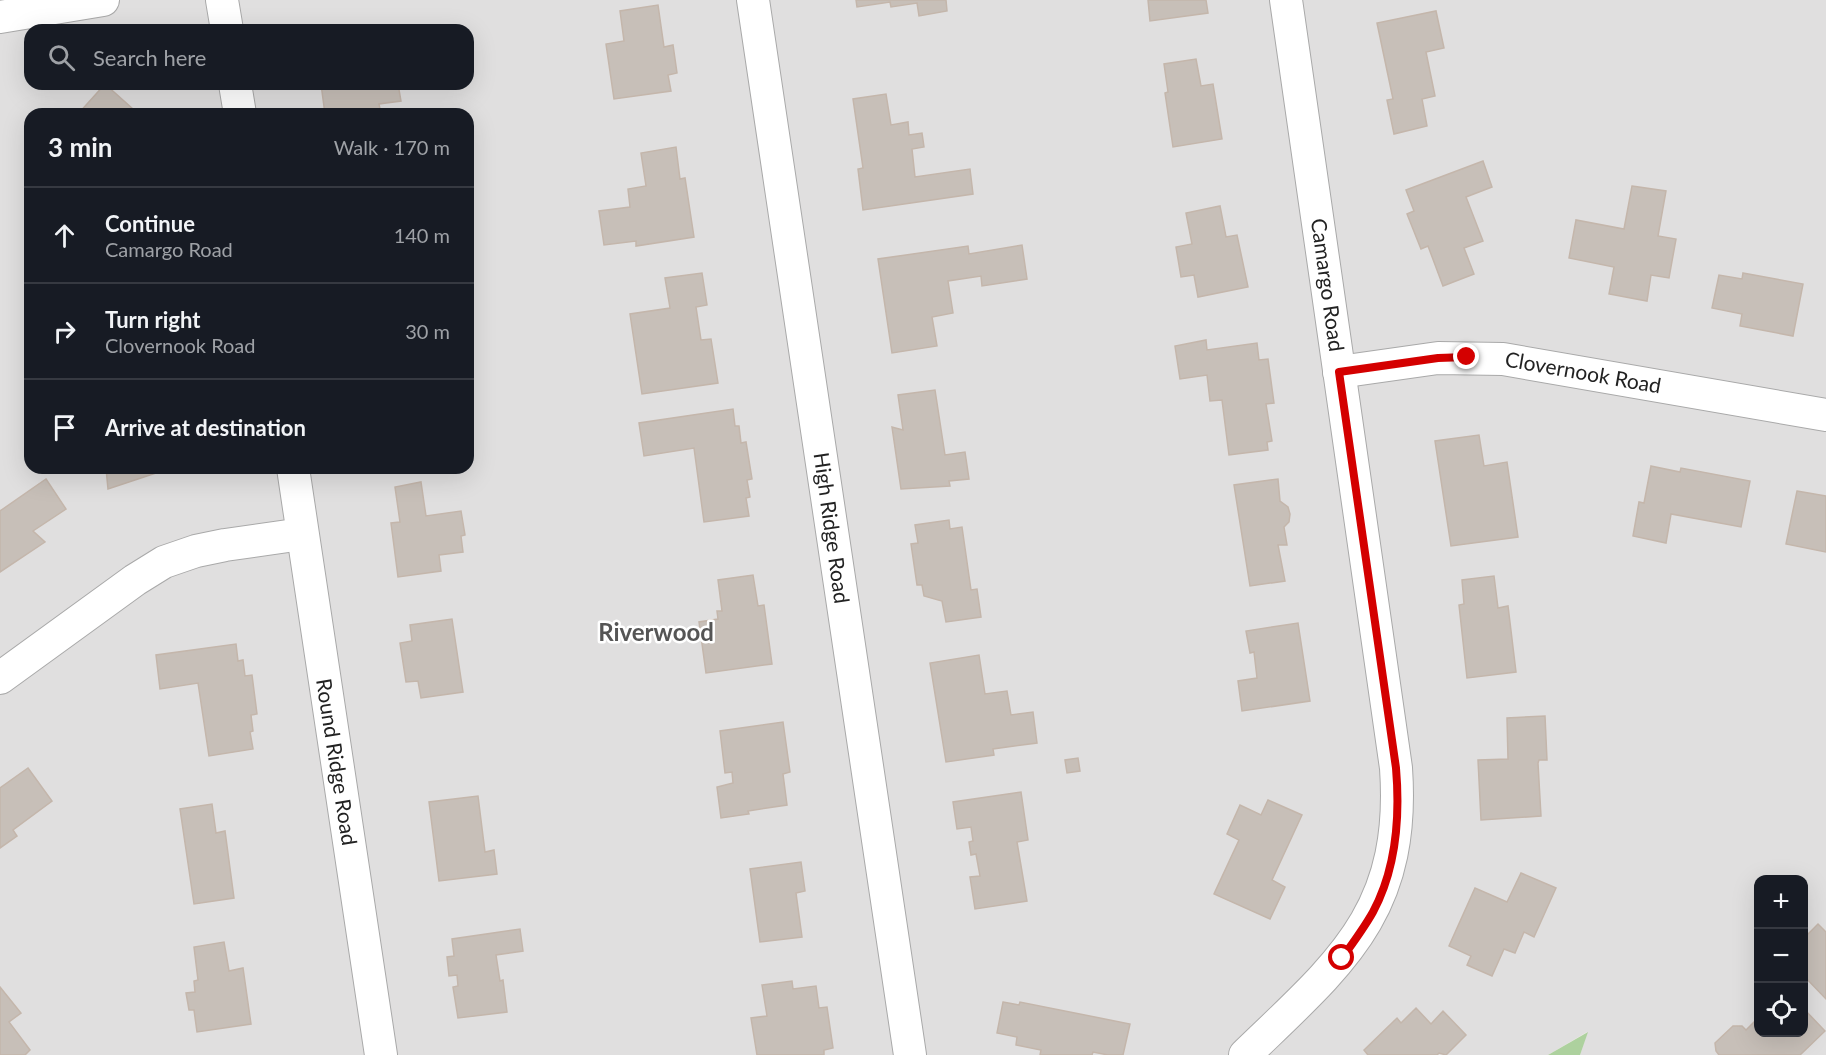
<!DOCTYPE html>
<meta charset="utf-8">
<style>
:root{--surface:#171b24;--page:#20242c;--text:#f1f3f6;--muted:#9ea1a6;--line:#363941}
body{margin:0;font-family:Lato,sans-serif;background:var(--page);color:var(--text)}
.controls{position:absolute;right:18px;bottom:18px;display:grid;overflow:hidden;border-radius:12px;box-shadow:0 6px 24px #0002}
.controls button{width:54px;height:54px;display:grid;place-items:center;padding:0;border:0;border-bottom:2px solid var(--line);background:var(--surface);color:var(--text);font:30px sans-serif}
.stop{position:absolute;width:18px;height:18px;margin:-14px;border:4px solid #d40000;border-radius:50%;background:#fff}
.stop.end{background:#d40000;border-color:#fff;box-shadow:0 2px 6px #0008}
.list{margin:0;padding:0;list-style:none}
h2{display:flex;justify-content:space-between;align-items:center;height:78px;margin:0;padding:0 24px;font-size:26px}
h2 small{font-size:20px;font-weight:400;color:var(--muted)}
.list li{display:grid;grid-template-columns:39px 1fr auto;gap:18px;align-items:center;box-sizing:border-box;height:96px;padding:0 24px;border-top:2px solid var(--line)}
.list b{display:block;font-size:22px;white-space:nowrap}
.list p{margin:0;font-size:20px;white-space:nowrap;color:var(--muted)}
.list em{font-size:20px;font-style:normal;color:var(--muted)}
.icon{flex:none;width:33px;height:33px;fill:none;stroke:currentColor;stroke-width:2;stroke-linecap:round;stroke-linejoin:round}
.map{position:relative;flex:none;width:1826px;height:1055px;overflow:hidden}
.search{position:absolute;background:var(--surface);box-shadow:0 6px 24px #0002;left:24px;top:24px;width:450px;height:66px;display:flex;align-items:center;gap:15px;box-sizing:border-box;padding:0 21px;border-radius:18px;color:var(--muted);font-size:22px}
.panel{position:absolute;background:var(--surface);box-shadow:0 6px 24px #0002;left:24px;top:108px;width:450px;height:366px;border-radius:18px}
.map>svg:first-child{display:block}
</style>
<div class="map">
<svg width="1826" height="1055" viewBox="0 0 1826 1055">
<rect width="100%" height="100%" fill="#f2efe9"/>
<path fill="#e0dfdf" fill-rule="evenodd" d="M0,0H1826V1055H1580L1587,1032L1548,1055H0ZM30,30H468V84H30ZM30,114H468V468H30ZM1758,880H1804V1032H1758Z"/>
<path fill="#add19e" d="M1588,1032L1580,1055H1548Z"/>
<g fill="#c7bfb8" stroke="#c4b6ab" stroke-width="1.5">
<path d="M856,0H946L947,11L919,16L917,3L891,7L890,2L857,7Z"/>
<path d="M1148,0H1206L1208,13L1150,21Z"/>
<path d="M658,5L664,47L673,45L677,73L668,75L671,91L614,99L606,44L624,41L620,11Z"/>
<path d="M1436,11L1444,48L1426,52L1435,96L1422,99L1427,126L1394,134L1387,100L1393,99L1377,23Z"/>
<path d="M1196,59L1201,86L1213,84L1222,139L1173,147L1165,93L1168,92L1164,64Z"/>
<path d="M105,84L133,109L138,114H78Z"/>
<path d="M321,84H398L401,101L379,104L381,114H325Z"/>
<path d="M886,94L891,125L908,122L909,135L922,133L924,147L912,149L915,177L970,169L973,194L863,210L858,169L863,168L853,99Z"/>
<path d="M676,147L680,179L685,178L694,237L636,246V241L604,245L599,211L630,207L628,189L646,186L641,153Z"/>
<path d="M1483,161L1492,187L1466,197L1483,241L1464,248L1474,274L1443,286L1428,246L1421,249L1407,214L1414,211L1406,190Z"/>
<path d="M1632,186L1666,191L1658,236L1676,239L1669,278L1651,275L1647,301L1609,294L1614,267L1569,258L1576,220L1624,229Z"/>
<path d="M1220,206L1226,237L1237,235L1248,287L1198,297L1194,275L1181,277L1176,247L1192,244L1186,213Z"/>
<path d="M1022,245L1027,279L982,286L981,276L948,281L953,313L932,317L937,346L892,353L878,259L968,246L969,254Z"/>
<path d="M702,273L707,305L696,307L701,340L711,339L718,383L642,394L630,314L670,308L665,278Z"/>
<path d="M1743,273L1803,284L1793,336L1740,326L1742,314L1712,308L1719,275L1742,279Z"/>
<path d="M1206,340L1207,350L1257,343L1259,360L1268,359L1274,403L1266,404L1272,441L1267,442L1268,450L1229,455L1222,400L1210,401L1207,375L1180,379L1175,346Z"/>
<path d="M935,390L945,455L965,452L969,479L949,481L950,486L901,489L892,427L903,430L898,395Z"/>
<path d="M733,409L735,426H739L741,443L746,442L752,479L747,480L750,497L746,498L749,516L704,522L694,448L644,456L639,423Z"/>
<path d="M1479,435L1484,466L1507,462L1518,537L1451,546L1435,441Z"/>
<path d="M1651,466L1680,472L1681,468L1750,481L1741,527L1671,514L1666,543L1633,536L1639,502L1644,503Z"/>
<path d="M106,468H191L177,472L171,468L108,489Z"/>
<path d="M46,479L66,509L33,531L45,542L0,572V511Z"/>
<path d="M1278,479L1280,501L1288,507L1290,514L1289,522L1284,527L1287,545H1278L1285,581L1250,586L1234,485Z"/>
<path d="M421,482L426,516L461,511L465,535L461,536L463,552L439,555L441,571L398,577L391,523L400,522L395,487Z"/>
<path d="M1797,491L1826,496V552L1786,544Z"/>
<path d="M949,520L950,529L962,527L971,590L977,589L981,617L946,622L942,601L924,596L922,585H917L911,544L918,543L915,525Z"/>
<path d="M753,575L758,606L764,605L772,664L706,673L699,622L718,619L717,611H722L718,580Z"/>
<path d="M1494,576L1498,608L1508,606L1516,672L1467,678L1459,605L1464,604L1462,580Z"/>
<path d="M452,619L463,692L421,698L418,681L406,682L400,643L412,641L410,625Z"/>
<path d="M1298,623L1310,701L1242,711L1238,681L1257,678L1254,652L1250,653L1246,631Z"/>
<path d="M236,644L238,661L243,660L245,676L252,675L257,714L251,715L253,731L250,732L253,749L209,756L198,683L160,689L156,655Z"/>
<path d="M979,655L985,694L1007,691L1011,715L1033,712L1037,743L993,749L994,755L946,762L930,663Z"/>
<path d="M1545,716L1547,760H1539L1538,763L1541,816L1481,820L1478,760L1508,759L1507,718Z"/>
<path d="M783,722L790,772L783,774L787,805L748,811L749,814L721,818L717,787L733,783L732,772L725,773L720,731Z"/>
<path d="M1078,758L1080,771L1067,773L1065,760Z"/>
<path d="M28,768L52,801L13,830L17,836L0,848V788Z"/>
<path d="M1021,792L1028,840L1017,842L1027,901L975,909L970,877L980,876L976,854L971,855L969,842L973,841L971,827L957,829L953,802Z"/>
<path d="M478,796L485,852L494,850L497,874L439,881L429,802Z"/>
<path d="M1268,800L1302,815L1272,880L1285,887L1270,919L1214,894L1239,840L1227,834L1240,805L1261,815Z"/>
<path d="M212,804L216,833L225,831L234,898L194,904L180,809Z"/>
<path d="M801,862L805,891L796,893L802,937L760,942L750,869Z"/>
<path d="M1521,873L1556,888L1534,937L1524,932L1515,953L1504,949L1492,976L1467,965L1471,956L1449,946L1475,888L1507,902Z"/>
<path d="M1818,924L1826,932V999L1804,976L1807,973L1804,970V938Z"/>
<path d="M520,929L523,951L496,955L500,981L503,980L507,1012L458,1018L453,987L458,986L457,975L449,976L447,957L454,956L452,939Z"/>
<path d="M224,942L229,971L243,968L251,1024L197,1032L194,1010H189L186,993L195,992L194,981L198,980L194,947Z"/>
<path d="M792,981L793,989L816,986L819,1008L827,1007L833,1048L824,1050V1055H757L751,1018L767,1016L762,985Z"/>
<path d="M0,987L21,1013L9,1022L30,1050L25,1055H0Z"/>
<path d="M1003,1002L1019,1005L1020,1002L1130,1024L1123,1055H1108L1093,1052L1092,1055H1040L1041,1050L1016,1045L1017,1037L997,1033Z"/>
<path d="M1416,1008L1431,1024L1443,1011L1466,1035L1446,1055L1439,1053L1437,1055H1368L1364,1050L1397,1018L1401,1023Z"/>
<path d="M1804,1009L1825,1031L1800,1055H1719L1716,1051L1715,1043L1733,1026H1742L1746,1030L1758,1018V1032H1804Z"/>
</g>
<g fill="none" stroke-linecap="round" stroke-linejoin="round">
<g stroke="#a9a9a9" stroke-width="34">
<g id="minor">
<path d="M222,0L227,30"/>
<path d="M753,0L910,1055"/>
<path d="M0,17L103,0"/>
<path d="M235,84L240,114"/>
<path d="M1339,372L1438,358L1503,359L1826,415"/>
<path d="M293,468L381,1055"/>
<path d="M0,678L135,580L164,562L196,551L225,545L302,534"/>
<path d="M1245,1055C1340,963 1406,913 1396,768L1286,0"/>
</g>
</g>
<use href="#minor" stroke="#fff" stroke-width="32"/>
</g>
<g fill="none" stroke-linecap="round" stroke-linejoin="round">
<path stroke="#d40000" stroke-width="8" d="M1342,958C1353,943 1364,928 1373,912C1396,869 1400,815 1396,768L1339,372L1438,358L1467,357"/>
</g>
<g text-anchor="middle" stroke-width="5" stroke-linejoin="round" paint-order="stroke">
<g font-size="21" fill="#222" stroke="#fff">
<text transform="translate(1327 285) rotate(82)" y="7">Camargo Road</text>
<text transform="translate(1583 373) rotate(10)" y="7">Clovernook Road</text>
<text transform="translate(831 528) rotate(82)" y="7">High Ridge Road</text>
<text transform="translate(336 762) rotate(81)" y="7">Round Ridge Road</text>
</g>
<g font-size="24" font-weight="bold" fill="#555" stroke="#fff">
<text x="656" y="641">Riverwood</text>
</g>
</g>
</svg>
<div class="controls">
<button>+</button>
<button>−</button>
<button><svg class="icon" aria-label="locate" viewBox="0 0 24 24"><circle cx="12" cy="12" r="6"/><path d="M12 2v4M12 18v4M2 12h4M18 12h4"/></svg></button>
</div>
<div class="stop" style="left:1342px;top:958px"></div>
<div class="stop end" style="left:1467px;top:357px"></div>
<div class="search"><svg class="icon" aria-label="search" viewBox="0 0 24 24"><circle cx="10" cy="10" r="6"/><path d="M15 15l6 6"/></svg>Search here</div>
<section class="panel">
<h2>3 min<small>Walk · 170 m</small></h2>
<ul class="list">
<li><svg class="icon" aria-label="ahead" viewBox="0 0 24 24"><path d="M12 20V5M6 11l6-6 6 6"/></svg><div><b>Continue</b><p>Camargo Road</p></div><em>140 m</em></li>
<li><svg class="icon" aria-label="right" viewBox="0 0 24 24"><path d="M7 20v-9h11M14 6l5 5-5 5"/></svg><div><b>Turn right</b><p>Clovernook Road</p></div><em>30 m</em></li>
<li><svg class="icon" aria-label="arrive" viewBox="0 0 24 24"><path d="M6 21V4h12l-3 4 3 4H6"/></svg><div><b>Arrive at destination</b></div></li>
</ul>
</section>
</div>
